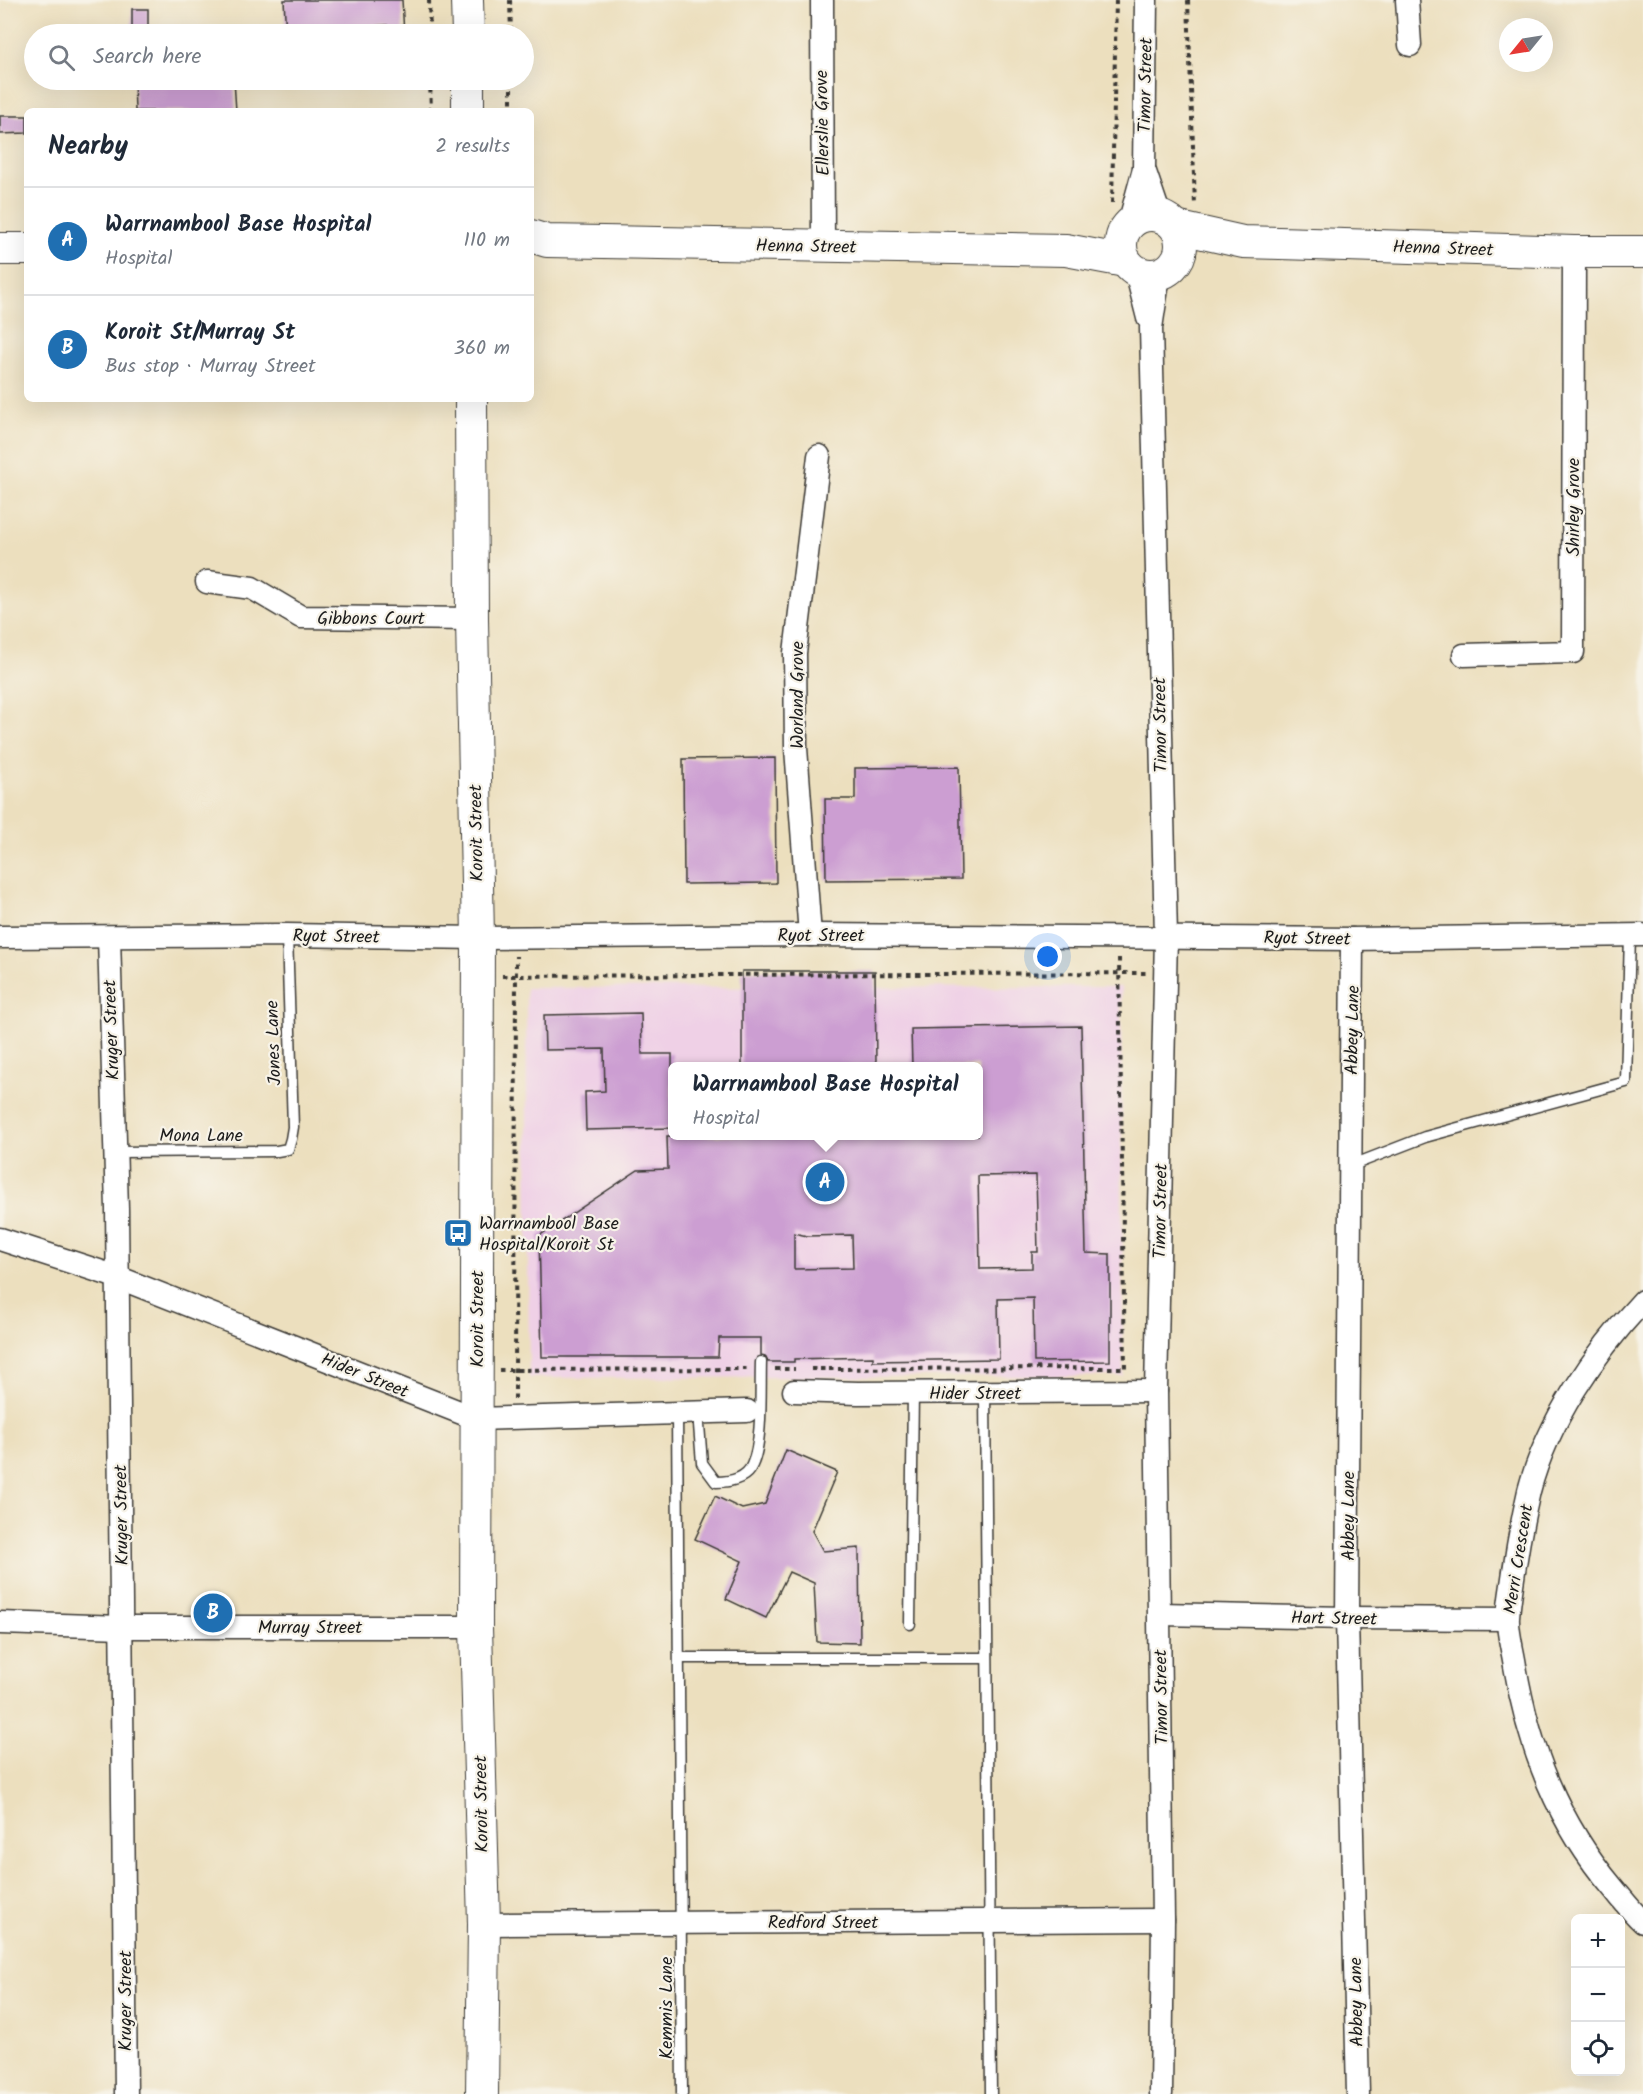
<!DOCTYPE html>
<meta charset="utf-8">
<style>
:root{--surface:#fff;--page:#f2f2f3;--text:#1f2937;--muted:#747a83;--line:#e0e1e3;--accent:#1f6fb2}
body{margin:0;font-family:Kalam,sans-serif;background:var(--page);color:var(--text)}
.controls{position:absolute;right:18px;bottom:18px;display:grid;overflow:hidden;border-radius:9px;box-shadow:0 6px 24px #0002}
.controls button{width:54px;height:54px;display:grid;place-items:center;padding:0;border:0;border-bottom:2px solid var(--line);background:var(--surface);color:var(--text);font:30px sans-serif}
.compass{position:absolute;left:1499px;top:18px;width:54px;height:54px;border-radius:50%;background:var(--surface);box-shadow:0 6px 24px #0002;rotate:240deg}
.you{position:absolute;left:1048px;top:957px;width:21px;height:21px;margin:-15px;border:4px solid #fff;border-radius:50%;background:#1a73e8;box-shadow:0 0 0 9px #1a73e833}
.badge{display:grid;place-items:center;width:39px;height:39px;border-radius:50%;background:var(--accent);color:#fff;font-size:20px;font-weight:700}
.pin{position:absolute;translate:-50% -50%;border:3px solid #fff;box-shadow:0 2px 6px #0006}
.popup{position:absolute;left:668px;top:1062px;width:315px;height:78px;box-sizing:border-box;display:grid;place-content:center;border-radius:9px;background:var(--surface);filter:drop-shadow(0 2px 4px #0005);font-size:20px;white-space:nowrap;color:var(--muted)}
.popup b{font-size:22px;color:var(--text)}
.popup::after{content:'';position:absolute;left:50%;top:100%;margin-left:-12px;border:12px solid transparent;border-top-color:var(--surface)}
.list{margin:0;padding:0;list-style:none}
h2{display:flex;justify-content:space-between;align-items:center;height:78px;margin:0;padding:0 24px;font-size:26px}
h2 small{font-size:20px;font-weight:400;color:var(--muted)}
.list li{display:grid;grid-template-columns:39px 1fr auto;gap:18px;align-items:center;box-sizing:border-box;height:108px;padding:0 24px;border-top:2px solid var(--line)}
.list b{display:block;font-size:22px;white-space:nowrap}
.list p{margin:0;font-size:20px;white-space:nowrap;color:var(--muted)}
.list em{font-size:20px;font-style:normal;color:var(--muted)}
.icon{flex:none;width:33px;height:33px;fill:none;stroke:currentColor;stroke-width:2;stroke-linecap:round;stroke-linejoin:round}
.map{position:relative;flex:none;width:1643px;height:2094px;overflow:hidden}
.search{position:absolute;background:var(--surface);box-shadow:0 6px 24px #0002;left:24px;top:24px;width:510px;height:66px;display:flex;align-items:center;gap:15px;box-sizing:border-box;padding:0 21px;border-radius:33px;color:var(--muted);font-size:22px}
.panel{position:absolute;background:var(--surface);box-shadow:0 6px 24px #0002;left:24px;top:108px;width:510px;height:294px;border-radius:9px}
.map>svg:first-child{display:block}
</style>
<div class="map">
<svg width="1643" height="2094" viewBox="0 0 1643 2094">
<rect width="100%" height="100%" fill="#f7f3e8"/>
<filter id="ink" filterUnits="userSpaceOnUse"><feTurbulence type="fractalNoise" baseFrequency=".0167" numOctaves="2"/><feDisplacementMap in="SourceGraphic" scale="12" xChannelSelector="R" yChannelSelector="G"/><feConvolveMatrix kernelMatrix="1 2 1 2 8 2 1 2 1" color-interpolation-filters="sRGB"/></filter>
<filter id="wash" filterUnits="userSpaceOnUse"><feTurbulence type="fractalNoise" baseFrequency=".008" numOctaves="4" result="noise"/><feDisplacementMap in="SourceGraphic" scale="24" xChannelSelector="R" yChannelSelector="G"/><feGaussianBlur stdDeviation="1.35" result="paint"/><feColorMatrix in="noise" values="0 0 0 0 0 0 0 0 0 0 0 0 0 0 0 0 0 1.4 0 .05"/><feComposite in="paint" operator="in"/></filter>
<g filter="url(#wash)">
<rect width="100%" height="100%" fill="#ecdfbe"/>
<path fill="#efd0e6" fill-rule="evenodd" d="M1121,987L1123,1376L529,1378L526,988ZM672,1066H978V1136H672Z"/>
<g id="blocks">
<g fill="#cc9ed2" fill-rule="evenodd">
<path d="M284,0H402L404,34H388L387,25L324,29V34H286Z"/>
<rect x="132" y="9" width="16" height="25"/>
<path d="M134,80H234L236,111H135Z"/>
<path d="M0,116H27V133L0,134Z"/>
<path d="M775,758L776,883L684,884L683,759Z"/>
<path d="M959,767L961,879L826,880L825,799H855V768Z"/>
<path d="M742,971H875L876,1066H742Z"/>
<path d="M641,1013L642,1054H672V1128L586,1130L585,1092L605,1091L604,1049L545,1050L544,1015Z"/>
<path d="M1081,1026L1086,1253L1110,1254V1361L1034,1362L1033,1298L998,1299L999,1359L873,1361V1357L794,1359V1362H768L765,1356L761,1355V1338H719L718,1357H542L539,1236L638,1170L668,1169L667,1136H978V1066H912L911,1029ZM1036,1175L1038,1252H1032V1268L980,1269L978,1176ZM794,1233L807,1236L852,1235L853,1268L794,1269Z"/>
<path d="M786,1450L837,1472L812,1531L823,1551L859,1548L860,1643L817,1642L814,1583L789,1572L766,1618L726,1599L742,1561L695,1539L715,1496L742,1509L765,1504Z"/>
</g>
</g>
</g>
<g filter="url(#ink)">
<use href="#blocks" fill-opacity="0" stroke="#3b3934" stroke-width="1.5"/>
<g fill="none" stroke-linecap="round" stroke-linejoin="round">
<g stroke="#3b3934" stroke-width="13">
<g id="lane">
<path d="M115,1152L277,1151L288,1149L291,1139L293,1127L287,935"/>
<path d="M1350,1166L1425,1137L1626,1082L1630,935"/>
<path d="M985,1393L991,2094"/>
<path d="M698,1412L702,1463L716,1482C729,1482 746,1479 752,1465C763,1442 760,1388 761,1362"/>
<path d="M677,1413L682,2094"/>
<path d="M910,1624L913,1393"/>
<path d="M680,1658H986"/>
</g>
</g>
<g stroke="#3b3934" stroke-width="25">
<g id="street">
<path d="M822,0L823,247"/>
<path d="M1407,0L1410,45"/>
<path d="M1144,169L1160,216"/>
<path d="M1129,224L1144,169L1146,0"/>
<path d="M1136,271L1148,318"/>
<path d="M1159,275L1151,328L1166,936L1156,1391L1163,1920L1161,2094"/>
<path d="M207,582L252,588L301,617L472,619"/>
<path d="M1464,655L1573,652L1574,252"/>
<path d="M810,935L796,748L795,653L819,456"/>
<path d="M0,937L287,935L478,938L810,935L1352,939L1643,935"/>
<path d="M109,937L117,1209L126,2094"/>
<path d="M1352,939L1347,1618L1358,2094"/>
<path d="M0,1239L117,1277L477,1419L747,1411"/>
<path d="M1643,1301C1595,1352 1547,1422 1529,1491C1523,1517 1518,1544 1514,1571C1512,1586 1509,1602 1508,1617C1507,1632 1513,1651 1515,1666C1529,1749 1558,1823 1613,1888C1623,1900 1632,1912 1643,1922"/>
<path d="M794,1391L858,1393L1156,1391"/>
<path d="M1160,1614L1347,1618L1507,1619"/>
<path d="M0,1623L122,1627H476"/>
<path d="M484,1924L1163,1920"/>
</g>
</g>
<g stroke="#3b3934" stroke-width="34">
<g id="secondary">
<path d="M467,0L468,34"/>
<path d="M468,80V111"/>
<circle cx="1151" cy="245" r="30"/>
<path d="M1176,227L1243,242L1574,252H1643"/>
<path d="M531,236L547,241L1066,250L1125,261"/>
<path d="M0,249H27"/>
<path d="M471,399L472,619L478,938L476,1627L484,1924L482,2094"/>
</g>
</g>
<g stroke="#3b3934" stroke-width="4" stroke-dasharray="4.5 4.5" stroke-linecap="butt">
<path d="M429,0L430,34"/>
<path d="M510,0L511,34"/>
<path d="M1188,0L1195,206"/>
<path d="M430,80L431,111"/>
<path d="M511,80V111"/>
<path d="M1112,203L1116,0"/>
<path d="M1119,958L1125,1370"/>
<path d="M502,976L1146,973"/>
<path d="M775,1369H795"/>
<path d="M811,1369L1125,1368"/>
<path d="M499,1370L747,1369"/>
<path d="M515,1399L516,956"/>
</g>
<use href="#lane" stroke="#fff" stroke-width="10"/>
<use href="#street" stroke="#fff" stroke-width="22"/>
<use href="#secondary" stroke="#fff" stroke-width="32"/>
</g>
</g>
<defs>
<g id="bus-square" transform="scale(1.5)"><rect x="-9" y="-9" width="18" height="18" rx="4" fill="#1f6fb2" stroke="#f7f3e8"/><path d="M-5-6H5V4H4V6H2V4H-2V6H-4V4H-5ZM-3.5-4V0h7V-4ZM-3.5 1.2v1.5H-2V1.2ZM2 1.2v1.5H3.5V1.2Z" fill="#fff"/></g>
</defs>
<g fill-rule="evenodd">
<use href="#bus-square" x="458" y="1233"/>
</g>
<g text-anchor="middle" stroke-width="4.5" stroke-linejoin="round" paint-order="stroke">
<g font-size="18" fill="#1c1c1c" stroke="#f7f3e8">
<text transform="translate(1145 85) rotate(-89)" y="6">Timor Street</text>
<text transform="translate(822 123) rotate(-91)" y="6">Ellerslie Grove</text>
<text transform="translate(806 246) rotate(1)" y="6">Henna Street</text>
<text transform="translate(1443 248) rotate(2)" y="6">Henna Street</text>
<text transform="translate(1573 507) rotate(-90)" y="6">Shirley Grove</text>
<text x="371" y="624">Gibbons Court</text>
<text transform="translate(797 695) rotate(-90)" y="6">Worland Grove</text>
<text transform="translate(1160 725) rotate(-91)" y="6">Timor Street</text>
<text transform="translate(476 833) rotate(-91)" y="6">Koroit Street</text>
<text x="821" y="941">Ryot Street</text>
<text transform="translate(336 936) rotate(1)" y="6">Ryot Street</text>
<text transform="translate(1307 938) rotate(1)" y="6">Ryot Street</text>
<text transform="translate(111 1030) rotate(-92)" y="6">Kruger Street</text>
<text transform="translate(1352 1030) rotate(-89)" y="6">Abbey Lane</text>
<text transform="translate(273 1043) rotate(-92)" y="6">Jones Lane</text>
<text x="201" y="1141">Mona Lane</text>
<text transform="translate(1160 1211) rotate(-89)" y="6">Timor Street</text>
<text transform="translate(477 1319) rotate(-90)" y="6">Koroit Street</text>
<text transform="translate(365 1375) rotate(22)" y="6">Hider Street</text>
<text x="975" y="1399">Hider Street</text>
<text transform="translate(121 1515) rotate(-91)" y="6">Kruger Street</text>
<text transform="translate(1348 1516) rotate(-90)" y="6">Abbey Lane</text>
<text transform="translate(1518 1559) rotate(-81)" y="6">Merri Crescent</text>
<text transform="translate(1334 1618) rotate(1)" y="6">Hart Street</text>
<text x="310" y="1633">Murray Street</text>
<text transform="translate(1161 1697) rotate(-91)" y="6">Timor Street</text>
<text transform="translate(481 1804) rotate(-91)" y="6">Koroit Street</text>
<text x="823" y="1928">Redford Street</text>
<text transform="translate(125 2001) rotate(-90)" y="6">Kruger Street</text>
<text transform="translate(1356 2002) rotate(-91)" y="6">Abbey Lane</text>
<text transform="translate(666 2008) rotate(-90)" y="6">Kemmis Lane</text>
</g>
<g font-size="18" fill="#1c1c1c" stroke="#f7f3e8" text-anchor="start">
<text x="479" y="1229">Warrnambool Base<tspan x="479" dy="21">Hospital/Koroit St</tspan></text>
</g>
</g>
</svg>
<div class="controls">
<button>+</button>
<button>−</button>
<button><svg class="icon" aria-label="locate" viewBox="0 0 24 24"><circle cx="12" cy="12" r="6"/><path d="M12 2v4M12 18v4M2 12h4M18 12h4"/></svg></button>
</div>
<svg class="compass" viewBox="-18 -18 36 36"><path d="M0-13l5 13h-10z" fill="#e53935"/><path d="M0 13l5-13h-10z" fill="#747a83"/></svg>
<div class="you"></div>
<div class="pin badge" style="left:825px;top:1182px">A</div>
<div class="popup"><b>Warrnambool Base Hospital</b>Hospital</div>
<div class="pin badge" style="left:213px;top:1613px">B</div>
<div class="search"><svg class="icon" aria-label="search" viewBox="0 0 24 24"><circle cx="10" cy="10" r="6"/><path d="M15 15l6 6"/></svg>Search here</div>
<section class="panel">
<h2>Nearby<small>2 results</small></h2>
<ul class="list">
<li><span class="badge">A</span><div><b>Warrnambool Base Hospital</b><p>Hospital</p></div><em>110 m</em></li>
<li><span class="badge">B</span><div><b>Koroit St/Murray St</b><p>Bus stop · Murray Street</p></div><em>360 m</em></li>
</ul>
</section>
</div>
